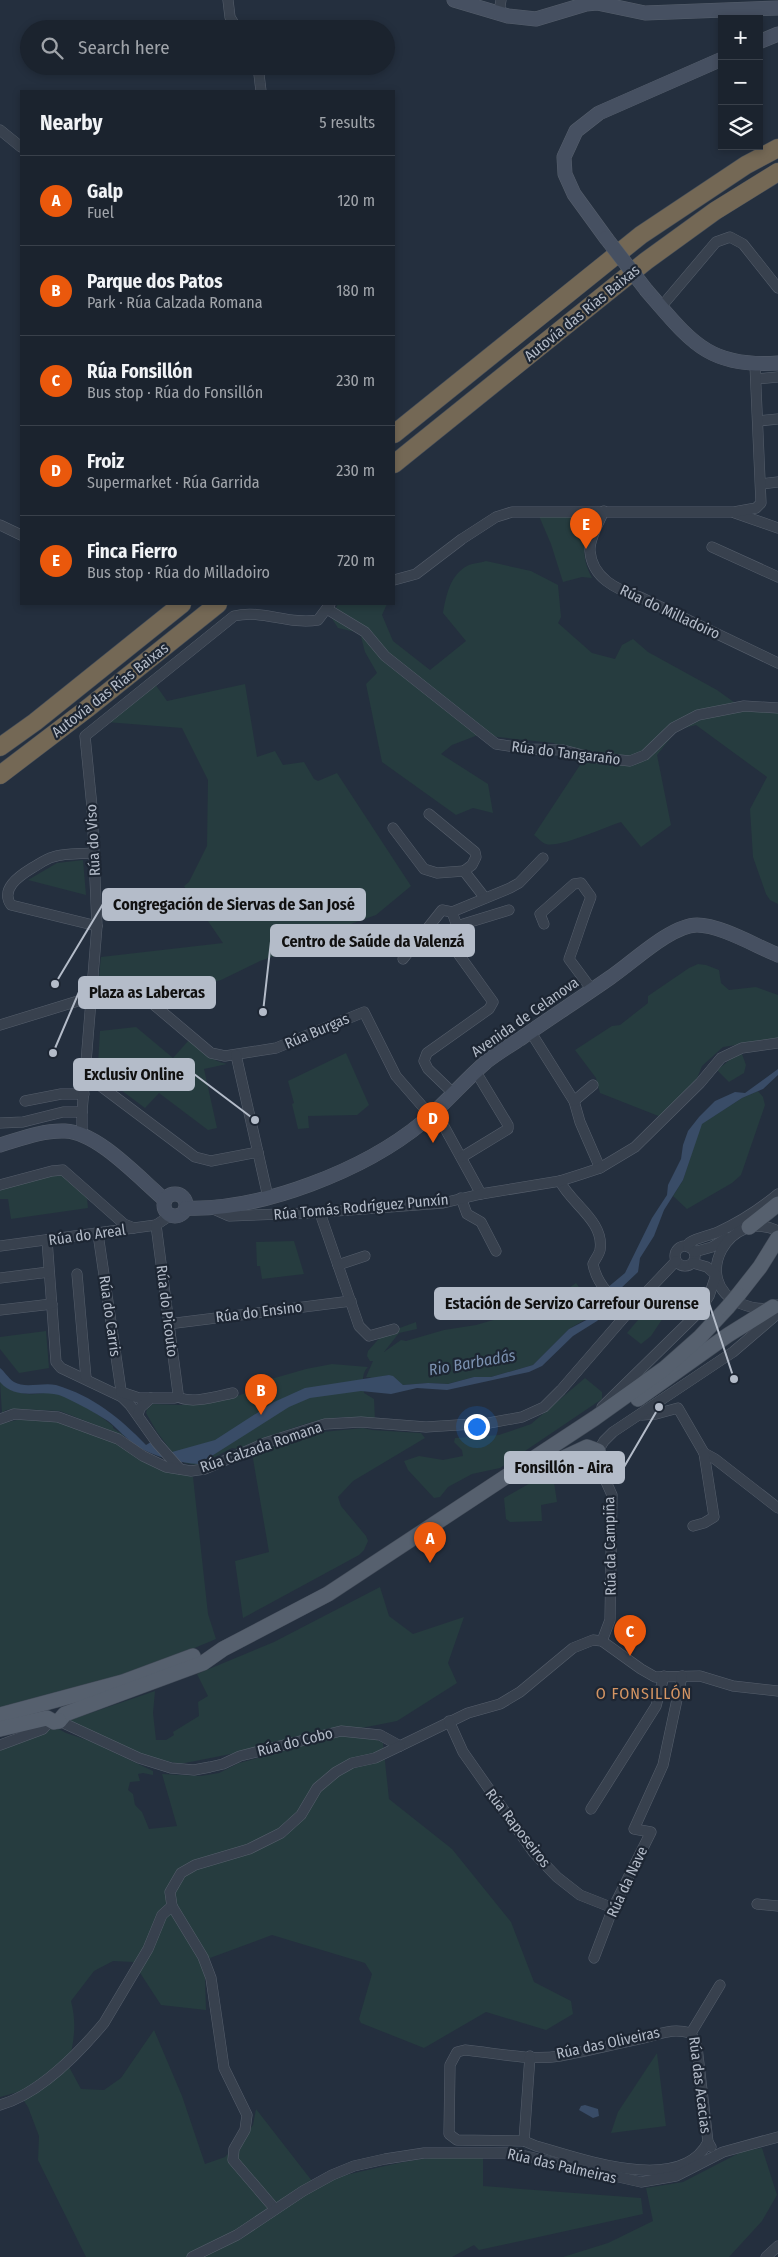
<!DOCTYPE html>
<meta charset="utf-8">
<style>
:root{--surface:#1b232e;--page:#242b36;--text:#f1f3f6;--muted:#a0a4aa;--line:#39404a;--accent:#ea580c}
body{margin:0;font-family:"Fira Sans Condensed",sans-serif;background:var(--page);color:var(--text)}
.controls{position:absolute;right:15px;top:15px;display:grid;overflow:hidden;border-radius:0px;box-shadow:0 2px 8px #0003}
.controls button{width:45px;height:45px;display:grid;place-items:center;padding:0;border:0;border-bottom:1px solid var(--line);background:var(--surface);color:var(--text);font:25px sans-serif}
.you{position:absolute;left:476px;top:1426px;width:18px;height:18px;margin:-12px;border:4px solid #fff;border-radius:50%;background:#1a73e8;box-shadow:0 0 0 8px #1a73e833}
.badge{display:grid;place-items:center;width:32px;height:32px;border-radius:50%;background:var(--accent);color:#fff;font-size:16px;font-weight:700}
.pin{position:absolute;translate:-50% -41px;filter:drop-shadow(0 1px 2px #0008)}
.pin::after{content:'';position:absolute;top:26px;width:18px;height:15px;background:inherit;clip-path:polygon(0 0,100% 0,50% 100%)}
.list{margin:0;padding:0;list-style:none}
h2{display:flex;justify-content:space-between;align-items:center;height:65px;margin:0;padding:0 20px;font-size:21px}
h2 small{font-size:16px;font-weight:400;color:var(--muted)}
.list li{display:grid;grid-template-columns:32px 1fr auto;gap:15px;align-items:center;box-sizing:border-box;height:90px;padding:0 20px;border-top:1px solid var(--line)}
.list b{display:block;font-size:19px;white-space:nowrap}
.list p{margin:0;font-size:16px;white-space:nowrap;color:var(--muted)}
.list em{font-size:16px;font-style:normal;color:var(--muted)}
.icon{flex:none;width:28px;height:28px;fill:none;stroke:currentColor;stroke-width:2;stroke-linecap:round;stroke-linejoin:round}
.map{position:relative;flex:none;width:778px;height:2257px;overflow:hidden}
.search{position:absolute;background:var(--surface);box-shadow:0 2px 8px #0003;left:20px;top:20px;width:375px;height:55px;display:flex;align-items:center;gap:12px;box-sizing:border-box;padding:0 18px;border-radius:28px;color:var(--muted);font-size:19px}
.panel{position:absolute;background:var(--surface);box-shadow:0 2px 8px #0003;left:20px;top:90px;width:375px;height:515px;border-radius:0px}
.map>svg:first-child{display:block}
</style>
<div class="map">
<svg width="778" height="2257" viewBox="0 0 778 2257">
<rect width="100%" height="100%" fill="#242f3e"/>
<g fill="#263c3f">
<path d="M539,516L581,517L586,520C591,528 586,534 585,543C583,555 586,567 592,578L582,577L563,582L551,544Z"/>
<path d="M486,561L531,571L558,585L561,617L558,623L592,653L615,659L622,645L633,639L648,652L717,690L745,710L778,713V904L770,900L766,894L753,857L750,809L767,777L696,725L677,730L657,755L671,825L641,847L621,822C605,827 560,848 546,844C542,843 537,837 534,835L580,765L554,743L478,735L452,745L441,754L488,784L493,813L473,808L456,815L382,762L366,684L377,673L365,652L360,633L338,628L331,617L338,604H387L382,615L393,641L430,670L466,641L443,613C446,596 450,575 467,566C472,563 480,563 486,561Z"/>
<path d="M155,684L167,701L245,684L257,757L275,751L283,765L304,762L314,779L318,781L337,773L411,886L376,915L345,926L325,939L260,961L221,980L158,996H97L101,957L223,943L184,886L189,882L207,846L208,780L182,728L106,722Z"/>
<path d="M83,860L86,895L28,880L57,863Z"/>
<path d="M698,964L706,965L719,970L721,983L729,990L756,987L778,995V1039L723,1047L702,1066L696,1081L661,1117L600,1093L596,1078L575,1050L612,1026L620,1025L648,1003V996L689,968Z"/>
<path d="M136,1027L173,1058L189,1040C201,1051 211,1061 227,1064L204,1069L217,1128L208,1130L159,1093L145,1108L101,1075L98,1064L100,1031Z"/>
<path d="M346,1053L369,1105L357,1115L308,1116L309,1128L298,1129L292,1104L294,1103L288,1081Z"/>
<path d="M742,1054L746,1065L744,1073L729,1082L717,1070L732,1058Z"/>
<path d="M758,1091L763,1097L765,1105L741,1175L732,1183L687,1209L673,1196L683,1180L701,1124L742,1098Z"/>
<path d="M63,1170L86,1189L88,1208L11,1219L8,1199H0V1185Z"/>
<path d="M294,1241L304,1274L262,1279L260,1266H257L256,1242Z"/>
<path d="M576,1283C582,1290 582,1297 579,1305L589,1317L569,1329L533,1365L491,1377H474L448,1384L428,1383L403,1385L389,1375L374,1378L366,1377L373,1361H370L367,1356L368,1351L383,1334L416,1322L417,1329L399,1333L384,1352L401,1340L406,1341L444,1330L476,1325L543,1306Z"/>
<path d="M659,1295L665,1315L651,1336L641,1344L627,1333Z"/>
<path d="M46,1331L49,1368L19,1373L0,1349V1337Z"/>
<path d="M332,1364L368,1367C361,1374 363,1383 364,1393L374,1399L375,1421C330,1407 280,1434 238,1449L232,1448L205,1462L196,1465L185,1463L172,1452L157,1432L146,1413L147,1409L153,1404L181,1405L231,1398L255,1390L271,1379L306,1369Z"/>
<path d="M585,1378L602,1392V1399L500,1468L472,1474L448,1487L440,1497L434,1498L408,1470L404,1461L419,1456L443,1460L463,1456L462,1450L454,1442L455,1438L499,1435L531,1424Z"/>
<path d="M0,1382C5,1388 20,1394 28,1394C36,1395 44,1392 51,1393C70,1395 99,1414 113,1426V1428L126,1437L60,1411L18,1409L6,1410L2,1413Z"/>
<path d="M30,1417L57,1420L125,1447L156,1468L193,1477L208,1614L216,1639L149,1667L0,1710V1424Z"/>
<path d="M363,1428L372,1430L421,1433L425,1438L353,1481L338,1497L341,1506L366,1536L368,1541L364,1550L359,1555L243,1618L235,1561L269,1552L252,1453L312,1433Z"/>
<path d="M553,1476L557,1502L541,1505L542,1521L510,1522L506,1519L504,1498L532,1482Z"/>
<path d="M380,1587L389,1616L413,1634L464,1617L448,1663L457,1683L397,1721L180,1764L145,1756L67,1721L155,1691L153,1713L156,1740H166L174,1735L173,1732L199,1716L198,1702L208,1696L197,1674L274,1642Z"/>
<path d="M51,1725L66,1733L90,1741L153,1771V1775L143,1773L138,1774L140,1781L130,1782L128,1790L133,1794L135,1805L142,1812L149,1829L177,1826L162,1774L201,1776L219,1773L239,1763L346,1734L373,1738L383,1743L389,1799L452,1849L511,1922L534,1982L571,2001L573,2014L546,2030L486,2012L424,2048L361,2023L359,2019L372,1974L365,1963L272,1935L210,1958L205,1977L206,2010L161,2005L133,1962L113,1961L94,1971L71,2001C77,2024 74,2043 68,2065L81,2089L104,2090L121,2078L154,2030L182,2096L205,2164L225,2157L253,2125L256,2109L312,2181C341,2177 370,2169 399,2163C427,2157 455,2156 483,2155V2186L641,2198L643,2214L479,2250L474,2245L452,2257H86L38,2160L39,2136L28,2107L18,2092L0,2097V1750Z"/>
<path d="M657,2053L666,2126L611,2133L618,2112Z"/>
<path d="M762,2148L777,2195L762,2221L729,2257H563L608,2243L653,2221L646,2188L683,2182L743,2151Z"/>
</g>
<g fill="#394c67">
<path d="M778,1069V1075L763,1089L742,1098L702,1124L683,1180L664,1210L654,1236L640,1258L638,1272L619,1290L607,1312L597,1321L573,1336L542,1366L529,1372L447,1390L417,1388L391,1394L361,1391L310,1398L289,1407L199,1464C179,1463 154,1457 137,1446C126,1439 118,1429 108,1421C94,1412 79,1404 64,1397C42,1387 18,1403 0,1382V1368C5,1372 8,1378 14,1382C26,1389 42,1382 56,1385C93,1396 120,1418 146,1445L151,1442L159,1453L172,1452L215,1440L274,1402L305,1388L389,1375L393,1376L403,1385L428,1383L448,1384L474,1377H491L533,1365L569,1329L596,1315L603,1308L607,1288L625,1273L652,1218L667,1195L668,1185L681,1159L683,1145L688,1131L699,1117L715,1101L735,1092L745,1093Z"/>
<path d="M585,2105L598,2109L599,2116L593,2118L579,2110L581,2106Z"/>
</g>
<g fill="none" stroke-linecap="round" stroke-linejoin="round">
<g stroke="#565f6c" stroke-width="11">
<g id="street">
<path d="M228,0L230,17L237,29"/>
<path d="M499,13L501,0"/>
<path d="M258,66L261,91"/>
<path d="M0,130L21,147"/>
<path d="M661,307L716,242L730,237L743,244L778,288"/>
<path d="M756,379L778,377"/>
<path d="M758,421L778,419"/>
<path d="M761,484L778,482"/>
<path d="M604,511C599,522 589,539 590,551C592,578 617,590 640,597L778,663"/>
<path d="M735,513L778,528"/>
<path d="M0,525L21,535"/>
<path d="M712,547L778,577"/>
<path d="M394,580L416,574L462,539L496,517L512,512H734L756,508L761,503L755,365"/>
<path d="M327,609L365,632L385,656L496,744L529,749L563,750L590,757L630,761L645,755L673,728L698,715L744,706L778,708"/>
<path d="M429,814L475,852L476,857L472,865L464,871"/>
<path d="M393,828L424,869L437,873L464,871L485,898"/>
<path d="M92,853C80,854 65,853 53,857C45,859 38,865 32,868C19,876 0,889 11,905L97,926"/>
<path d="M544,924L540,914L574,884L581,883L591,897C583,917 577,938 569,959L592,990"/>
<path d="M457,926L509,910"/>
<path d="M403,959L442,910L452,912"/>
<path d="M91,1001L142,997L147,999L211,1053L225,1056L276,1048L364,1012L396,1076L423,1107L441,1121L481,1194"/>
<path d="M0,1025L91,997"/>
<path d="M530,1031L574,1101L580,1122L600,1168"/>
<path d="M236,1055L268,1197"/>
<path d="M86,1075L195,1157L211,1161L258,1152"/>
<path d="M454,1094L428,1069L424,1061L427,1053L489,1009L493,1002L457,952L454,939L457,926L452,912L510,888L519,883L543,858"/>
<path d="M25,1101L61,1094H84"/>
<path d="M574,1101L593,1085"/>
<path d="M0,1123L23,1122L63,1112H82"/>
<path d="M82,1135V1112L97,926L92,807L85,736L234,616C263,609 288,625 318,620L330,604"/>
<path d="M462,1157L508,1129V1125L476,1072"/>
<path d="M560,1181C570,1203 605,1221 600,1250C599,1255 595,1259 593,1264C597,1285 613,1301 631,1309"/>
<path d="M0,1185L52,1171L63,1170L124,1224L134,1228"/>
<path d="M461,1198L467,1214L481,1222L496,1251"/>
<path d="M211,1208L229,1216L309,1213L443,1203L481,1194L560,1181L582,1174L600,1168L635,1147L700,1083L721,1058L742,1048L778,1043"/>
<path d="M320,1213L359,1326L369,1336L394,1329"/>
<path d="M98,1234L122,1397"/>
<path d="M47,1240L56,1362L61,1368L122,1397L130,1405L157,1443L180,1469"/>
<path d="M0,1246L156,1225L171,1215"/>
<circle cx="685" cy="1256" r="10"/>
<path d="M688,1247L689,1243C698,1237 709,1236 718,1232C740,1222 760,1209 778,1194"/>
<path d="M694,1252L712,1247L727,1238"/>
<path d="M338,1265L365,1256"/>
<path d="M77,1274L86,1378"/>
<path d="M0,1278L49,1272"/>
<path d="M769,1308C759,1310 749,1307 739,1303C690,1281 729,1207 778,1231"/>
<path d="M0,1310L52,1304"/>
<path d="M168,1324L351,1301"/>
<path d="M121,1392L139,1398H151"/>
<path d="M177,1396C190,1405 218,1396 233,1393"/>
<path d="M602,1407L697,1314L709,1296L716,1275L707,1267L693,1263"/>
<path d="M138,1415L140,1408L151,1398H175L178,1393L156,1225"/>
<path d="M642,1415L656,1414L678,1408L704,1453L715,1459L778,1508"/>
<path d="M0,1419L14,1414L58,1417L118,1439L143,1456L166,1467L191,1471L205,1469L265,1443L325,1424L361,1422L426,1427L489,1423L522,1417L544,1407L561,1390L639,1300L676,1261"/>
<path d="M693,1526L704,1523L714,1517L704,1453"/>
<path d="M602,1641L610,1620L612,1495L599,1466L598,1451L604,1441L613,1432L733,1352L775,1316L777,1305"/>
<path d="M59,1721L139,1758L171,1768L194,1770L210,1767L223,1764L240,1756L341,1731L380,1735L400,1746L468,1713L500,1704L520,1692L573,1648L593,1640L602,1641L641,1669L655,1677L700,1676L733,1686L778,1691"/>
<path d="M449,1721L463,1752L534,1853L557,1877L580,1895L613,1908"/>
<path d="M0,1745L43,1729L50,1721"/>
<path d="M591,1809L656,1706L664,1676"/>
<path d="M757,1904L778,1906"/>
<path d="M594,1958L613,1908L651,1832L634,1829L663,1765L682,1676"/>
<path d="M691,2033C670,2028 662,2034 643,2038C615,2044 588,2051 560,2056C530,2061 496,2053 465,2050L457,2052L450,2065L449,2134L457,2140L524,2141L536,2146C579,2158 681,2196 708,2142"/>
<path d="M0,2105C39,2094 79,2053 104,2023L148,1949L162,1915L172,1906"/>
<path d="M524,2141L530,2056"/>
<path d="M711,2147L708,2142L697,2047L691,2033L720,1985"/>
<path d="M275,2209L233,2160L234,2149L245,2130L247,2115L224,2068L211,1978L203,1957L172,1906L170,1892L181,1873L195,1865L249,1849L281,1833L301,1815L317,1788L336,1772L352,1763L375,1758L400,1746"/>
<path d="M192,2257L237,2235L303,2191L332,2175L354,2166L385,2159L424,2153H512L641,2182L676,2176L723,2152L778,2137"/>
<path d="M766,2257L778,2246"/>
</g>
</g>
<g stroke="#565f6c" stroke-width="15">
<g id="secondary">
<path d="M454,0L508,16L536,19L586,4L597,3L645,13L778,8"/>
<path d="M759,42L778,34"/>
<path d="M606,238L574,194L565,174L564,157L576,131L599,113L722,59"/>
<path d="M647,291C690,340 707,368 778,363"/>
<path d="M0,1145C20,1139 43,1130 65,1131C98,1132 140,1179 165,1200"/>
<circle cx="175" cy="1205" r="11"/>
<path d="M186,1208C261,1211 365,1170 423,1122C445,1104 464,1081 486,1062C496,1054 509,1046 520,1039C550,1018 581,998 611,977C632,963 671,925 697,925C720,925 756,946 778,955"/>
</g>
</g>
<g stroke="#414a57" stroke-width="16">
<g id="primary">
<path d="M749,1227L778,1204"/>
<path d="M738,1295L760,1267L778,1238"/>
<path d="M638,1399L728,1335L773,1307"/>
<path d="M544,1460L557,1461L587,1447L598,1451"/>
<path d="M0,1715L123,1682L193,1656"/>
<path d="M59,1721L65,1714L203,1663L223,1649L328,1594L595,1418L665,1368L700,1337L727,1308"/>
<path d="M0,1729L47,1718L54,1722L59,1721"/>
</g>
</g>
<g stroke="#434c59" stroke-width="19">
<g id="highway">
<path d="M394,434L641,235L746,165L778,148"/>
<path d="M394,464L646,261L715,211L778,172"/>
<path d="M0,747L35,722L182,604"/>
<path d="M0,775L88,708L218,604"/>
</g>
</g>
<use href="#street" stroke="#38414e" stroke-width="10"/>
<use href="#secondary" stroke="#465061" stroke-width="14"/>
<use href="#primary" stroke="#56606e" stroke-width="15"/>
<use href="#highway" stroke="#746855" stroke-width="18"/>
<g stroke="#565f6c" stroke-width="15" stroke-linecap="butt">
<path id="secondary-bridge" d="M606,238L647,291"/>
</g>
<g stroke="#414a57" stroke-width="16" stroke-linecap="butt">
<path id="primary-bridge" d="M727,1308L738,1295"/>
</g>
<use href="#secondary-bridge" stroke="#465061" stroke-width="14"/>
<use href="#primary-bridge" stroke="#56606e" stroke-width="15"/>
</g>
<g text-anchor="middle" stroke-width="4.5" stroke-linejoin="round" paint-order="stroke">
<g font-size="15" fill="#b4bcc9" stroke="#1d2633">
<text transform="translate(582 313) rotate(-39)" y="5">Autovía das Rías Baixas</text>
<text transform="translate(670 612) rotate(25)" y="5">Rúa do Milladoiro</text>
<text transform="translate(110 690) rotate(-38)" y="5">Autovía das Rías Baixas</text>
<text transform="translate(566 753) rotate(7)" y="5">Rúa do Tangaraño</text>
<text transform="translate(93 840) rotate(-93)" y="5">Rúa do Viso</text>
<text transform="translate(525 1017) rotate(-35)" y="5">Avenida de Celanova</text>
<text transform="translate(317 1031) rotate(-23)" y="5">Rúa Burgas</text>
<text transform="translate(361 1207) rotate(-5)" y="5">Rúa Tomás Rodríguez Punxín</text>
<text transform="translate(87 1235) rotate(-8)" y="5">Rúa do Areal</text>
<text transform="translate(167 1311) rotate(83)" y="5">Rúa do Picouto</text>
<text transform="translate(259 1312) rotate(-7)" y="5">Rúa do Ensino</text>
<text transform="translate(110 1316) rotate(82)" y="5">Rúa do Carris</text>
<text transform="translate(261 1447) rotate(-19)" y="5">Rúa Calzada Romana</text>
<text transform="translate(610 1546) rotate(-91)" y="5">Rúa da Campiña</text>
<text transform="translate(295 1742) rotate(-14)" y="5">Rúa do Cobo</text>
<text transform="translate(518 1828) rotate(52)" y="5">Rúa Raposeiros</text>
<text transform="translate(627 1882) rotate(-65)" y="5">Rúa da Nave</text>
<text transform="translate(608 2043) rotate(-12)" y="5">Rúa das Oliveiras</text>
<text transform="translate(700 2085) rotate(83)" y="5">Rúa das Acacias</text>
<text transform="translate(562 2166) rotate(13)" y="5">Rúa das Palmeiras</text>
</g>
<g font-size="16" font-style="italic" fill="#7c92b1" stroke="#1d2633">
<text transform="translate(472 1362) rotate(-10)" y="6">Rio Barbadás</text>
</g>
<g font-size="16" letter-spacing="1" fill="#d59563" stroke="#1d2633">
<text x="644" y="1699">O FONSILLÓN</text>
</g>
</g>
<path fill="none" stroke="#b4bcc9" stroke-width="2" d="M55 984L103 904M263 1012L271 941M53 1053L79 992M255 1120L194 1074M734 1379L709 1303M659 1407L624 1467"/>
<g fill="#b4bcc9" stroke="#1d2633" stroke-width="2">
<circle cx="55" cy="984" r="5"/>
<circle cx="263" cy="1012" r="5"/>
<circle cx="53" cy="1053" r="5"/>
<circle cx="255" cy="1120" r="5"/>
<circle cx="734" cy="1379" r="5"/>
<circle cx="659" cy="1407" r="5"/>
</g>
<g fill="#b4bcc9" stroke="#b4bcc9" stroke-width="2">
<rect x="103" y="889" width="262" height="31" rx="5"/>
<rect x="271" y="925" width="203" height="31" rx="5"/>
<rect x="79" y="977" width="136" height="31" rx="5"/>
<rect x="74" y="1059" width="120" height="31" rx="5"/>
<rect x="435" y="1288" width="274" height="31" rx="5"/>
<rect x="505" y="1452" width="119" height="31" rx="5"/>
</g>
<g font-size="16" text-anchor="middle" font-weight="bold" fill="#111">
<text x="234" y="910">Congregación de Siervas de San José</text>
<text x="373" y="947">Centro de Saúde da Valenzá</text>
<text x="147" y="998">Plaza as Labercas</text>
<text x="134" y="1080">Exclusiv Online</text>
<text x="572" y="1309">Estación de Servizo Carrefour Ourense</text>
<text x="564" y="1473">Fonsillón - Aira</text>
</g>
</svg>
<div class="controls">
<button>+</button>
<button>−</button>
<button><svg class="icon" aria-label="layers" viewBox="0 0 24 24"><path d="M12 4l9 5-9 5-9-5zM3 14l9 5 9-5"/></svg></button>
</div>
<div class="you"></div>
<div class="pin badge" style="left:430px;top:1563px">A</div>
<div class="pin badge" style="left:261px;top:1415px">B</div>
<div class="pin badge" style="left:630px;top:1656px">C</div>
<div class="pin badge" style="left:433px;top:1143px">D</div>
<div class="pin badge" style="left:586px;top:549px">E</div>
<div class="search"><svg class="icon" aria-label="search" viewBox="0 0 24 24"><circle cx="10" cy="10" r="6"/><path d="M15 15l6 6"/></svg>Search here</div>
<section class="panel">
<h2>Nearby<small>5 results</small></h2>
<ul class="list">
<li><span class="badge">A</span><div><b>Galp</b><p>Fuel</p></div><em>120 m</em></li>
<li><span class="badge">B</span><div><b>Parque dos Patos</b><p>Park · Rúa Calzada Romana</p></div><em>180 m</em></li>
<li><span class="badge">C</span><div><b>Rúa Fonsillón</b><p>Bus stop · Rúa do Fonsillón</p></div><em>230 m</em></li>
<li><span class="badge">D</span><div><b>Froiz</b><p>Supermarket · Rúa Garrida</p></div><em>230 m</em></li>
<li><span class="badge">E</span><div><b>Finca Fierro</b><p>Bus stop · Rúa do Milladoiro</p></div><em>720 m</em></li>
</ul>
</section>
</div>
